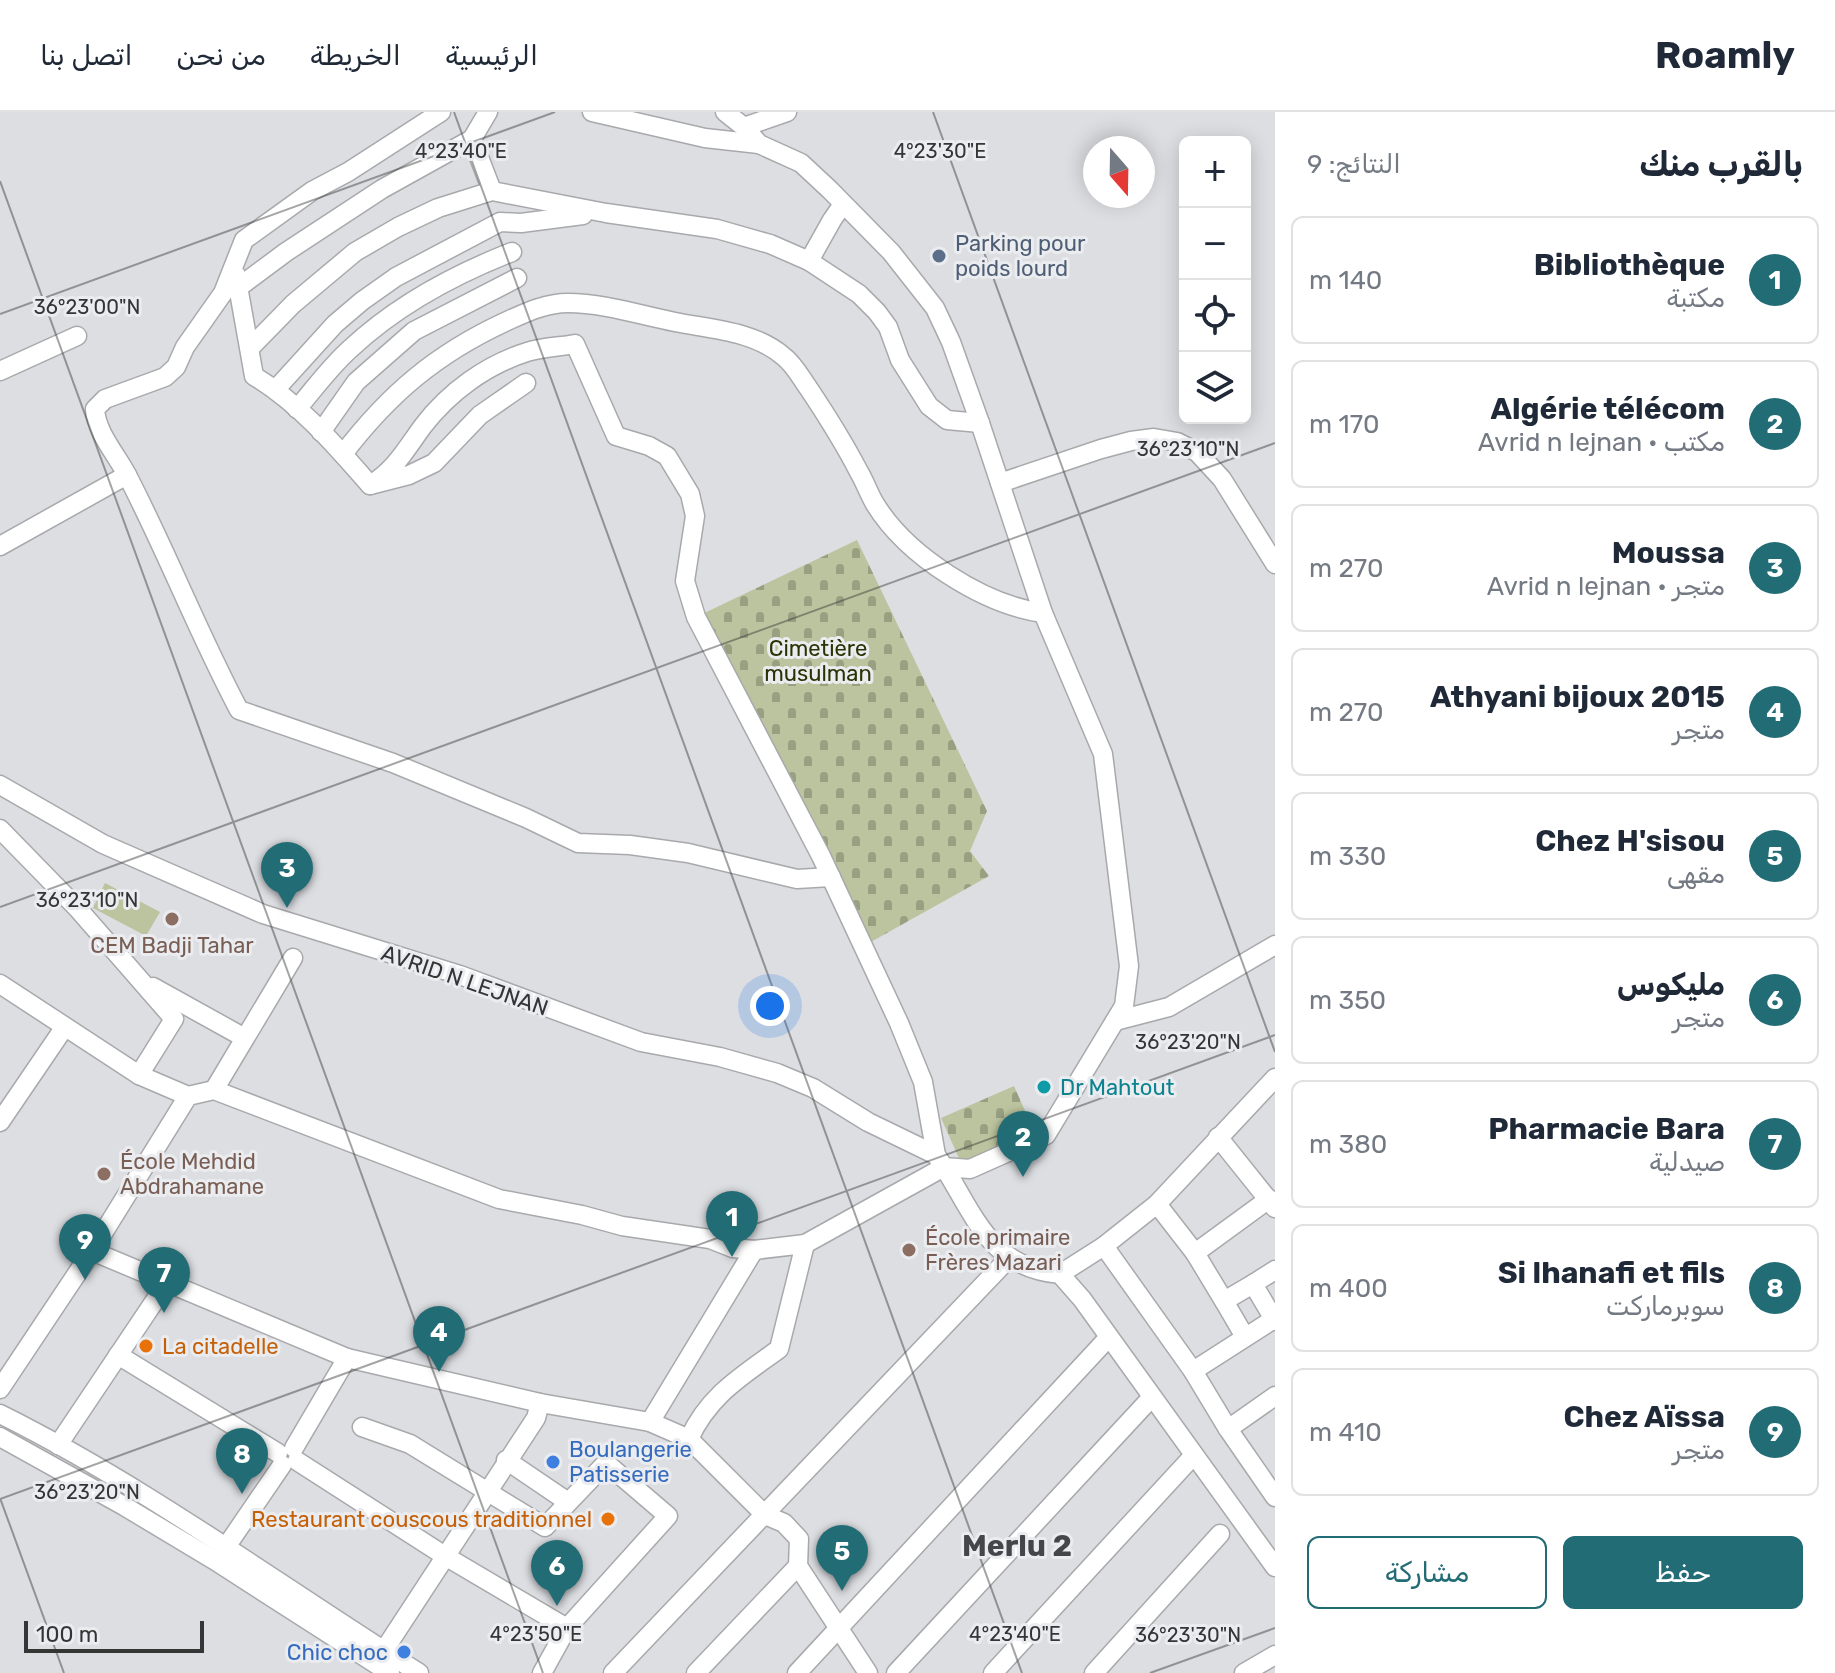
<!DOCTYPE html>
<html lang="ar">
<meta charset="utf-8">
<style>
:root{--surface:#fff;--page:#f2f2f3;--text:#1f2937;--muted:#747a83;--line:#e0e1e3;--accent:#226c75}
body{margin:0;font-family:Rubik,Vazirmatn,sans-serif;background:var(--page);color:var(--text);direction:rtl}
.controls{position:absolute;right:24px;top:24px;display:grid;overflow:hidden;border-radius:12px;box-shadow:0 4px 20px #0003}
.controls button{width:72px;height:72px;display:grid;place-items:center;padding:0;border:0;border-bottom:2px solid var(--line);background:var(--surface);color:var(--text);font:40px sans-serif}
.compass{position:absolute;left:1083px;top:24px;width:72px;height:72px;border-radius:50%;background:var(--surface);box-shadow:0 4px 20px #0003;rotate:160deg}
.scale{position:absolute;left:24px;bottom:20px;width:180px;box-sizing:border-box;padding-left:8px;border:4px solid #353536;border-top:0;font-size:22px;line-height:28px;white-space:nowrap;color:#353536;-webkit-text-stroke:6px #eaecef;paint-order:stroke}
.you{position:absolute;left:770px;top:894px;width:28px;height:28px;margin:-20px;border:6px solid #fff;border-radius:50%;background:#1a73e8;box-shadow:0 0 0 12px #1a73e833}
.badge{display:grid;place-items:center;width:52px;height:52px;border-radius:50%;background:var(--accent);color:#fff;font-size:26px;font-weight:700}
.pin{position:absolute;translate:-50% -66px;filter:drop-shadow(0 2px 4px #0008)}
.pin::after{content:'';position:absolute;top:42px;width:28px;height:24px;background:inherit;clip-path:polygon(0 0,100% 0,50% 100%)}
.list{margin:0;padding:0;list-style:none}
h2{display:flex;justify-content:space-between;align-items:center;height:104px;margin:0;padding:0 32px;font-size:34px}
h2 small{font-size:26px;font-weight:400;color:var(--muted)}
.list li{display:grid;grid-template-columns:52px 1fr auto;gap:24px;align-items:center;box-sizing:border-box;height:128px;margin:0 16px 16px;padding:0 16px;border:2px solid var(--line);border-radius:12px}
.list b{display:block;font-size:30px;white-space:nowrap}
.list p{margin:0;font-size:26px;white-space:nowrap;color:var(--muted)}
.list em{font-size:26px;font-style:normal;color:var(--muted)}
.actions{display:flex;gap:16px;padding:24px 32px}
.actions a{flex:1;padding:18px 0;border:2px solid var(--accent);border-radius:12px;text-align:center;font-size:28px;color:var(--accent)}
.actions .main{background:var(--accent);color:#fff}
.icon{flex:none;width:44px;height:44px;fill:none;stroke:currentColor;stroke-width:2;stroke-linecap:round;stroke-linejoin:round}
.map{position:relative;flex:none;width:1275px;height:1561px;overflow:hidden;direction:ltr}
header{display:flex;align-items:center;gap:48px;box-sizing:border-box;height:112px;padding:0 40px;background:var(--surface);border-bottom:2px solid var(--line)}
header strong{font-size:38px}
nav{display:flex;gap:44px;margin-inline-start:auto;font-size:28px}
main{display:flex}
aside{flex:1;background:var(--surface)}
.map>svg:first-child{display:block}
</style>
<header>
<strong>Roamly</strong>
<nav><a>الرئيسية</a><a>الخريطة</a><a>من نحن</a><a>اتصل بنا</a></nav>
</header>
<main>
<aside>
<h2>بالقرب منك<small>النتائج: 9</small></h2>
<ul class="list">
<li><span class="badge">1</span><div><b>Bibliothèque</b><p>مكتبة</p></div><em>140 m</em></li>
<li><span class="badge">2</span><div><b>Algérie télécom</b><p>مكتب · Avrid n lejnan</p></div><em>170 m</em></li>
<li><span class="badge">3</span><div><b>Moussa</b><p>متجر · Avrid n lejnan</p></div><em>270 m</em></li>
<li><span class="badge">4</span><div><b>Athyani bijoux 2015</b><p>متجر</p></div><em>270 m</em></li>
<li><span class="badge">5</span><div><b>Chez H'sisou</b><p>مقهى</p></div><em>330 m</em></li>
<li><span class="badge">6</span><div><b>مليكوس</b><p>متجر</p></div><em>350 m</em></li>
<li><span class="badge">7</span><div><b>Pharmacie Bara</b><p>صيدلية</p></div><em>380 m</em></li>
<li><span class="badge">8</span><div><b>Si lhanafi et fils</b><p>سوبرماركت</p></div><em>400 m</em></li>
<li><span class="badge">9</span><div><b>Chez Aïssa</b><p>متجر</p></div><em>410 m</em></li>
</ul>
<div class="actions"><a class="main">حفظ</a><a>مشاركة</a></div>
</aside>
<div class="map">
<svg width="1275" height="1561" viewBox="0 0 1275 1561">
<defs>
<pattern id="cemetery-stones" width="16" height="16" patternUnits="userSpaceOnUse" patternTransform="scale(2)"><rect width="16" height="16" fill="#bbc49e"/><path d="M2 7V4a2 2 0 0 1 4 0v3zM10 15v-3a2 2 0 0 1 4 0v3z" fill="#99a082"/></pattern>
</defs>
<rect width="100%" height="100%" fill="#dddee2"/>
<g fill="url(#cemetery-stones)">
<path d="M857,428L987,699L970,739L989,764L869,831L696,505Z"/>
<path d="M1014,974L1035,1021L962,1053L941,1006Z"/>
</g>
<path fill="#bbc49e" d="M105,771L160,800L146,824L93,796Z"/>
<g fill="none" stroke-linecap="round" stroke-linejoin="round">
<g stroke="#a8a9ac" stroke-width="21">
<g id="minor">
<path d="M441,0L348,60L312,79L244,128L223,181L185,235L176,255L165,265L105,287L95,297C96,320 116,342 127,363C167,440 198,521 239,598L393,651L526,706L578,731L630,733L688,741L797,767L831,765"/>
<path d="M592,0L705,26L759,32"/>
<path d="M744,15L787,0"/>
<path d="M472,27L492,79"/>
<path d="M809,149L832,108L843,92"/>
<path d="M236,163L254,264C299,291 335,333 370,373"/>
<path d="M239,175L286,140L382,77L472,27L488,0"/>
<path d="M250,236L293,192L355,140L398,115L438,96L492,79L606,101L717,117L770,132L809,149L859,182L877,200L888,215L900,248L929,294L947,308L980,311"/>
<path d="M0,259L77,224"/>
<path d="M526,271L480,303L434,351L409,363L370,373C395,358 406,337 423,314C449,280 486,253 527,240C542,235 559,235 575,232L616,324L649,334L667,344L690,382L695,404L685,469L696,505L821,744L899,911L923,970L936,1043L944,1055L970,1057L1046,1023L1124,894L1129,854L1103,642L1043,501L980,311L951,230L935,196L891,140L830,78L801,51L759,32L744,15L725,0"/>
<path d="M276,277L335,212L362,189L396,165L500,110L521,111L583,103"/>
<path d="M297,297C314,277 330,255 350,237C396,194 453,163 512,140"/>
<path d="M321,320L356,270L414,219L517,166"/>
<path d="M343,342C389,282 436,242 505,210C525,201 545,191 568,191C603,191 640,203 675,210C710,217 754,219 783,244C794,252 801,266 809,277C827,304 844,331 859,360C865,370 869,382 875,392C907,444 984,493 1043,501"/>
<path d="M1000,371L1101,337L1131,329L1154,326L1177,330L1197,340L1222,367L1275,452"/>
<path d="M0,434L127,363"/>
<path d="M0,673L103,732L263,802L460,863L641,930L720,945L777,961L813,976L868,1010L936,1043"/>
<path d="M0,717L79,798L174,907L139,963"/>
<path d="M0,872L139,963L188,984"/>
<path d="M153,875L243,925"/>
<path d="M1115,909L1169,895L1275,833"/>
<path d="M214,978L293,846"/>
<path d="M0,1010L64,916"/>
<path d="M1218,1025L1275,1096"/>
<path d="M1157,1092L1195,1141L1224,1189L1253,1172"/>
<path d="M1104,1134L1157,1092L1275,966"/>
<path d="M92,1139L347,1246L540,1291L650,1310L689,1327L765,1403L784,1411L799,1427L798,1454L696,1561"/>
<path d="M1195,1141L1269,1087"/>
<path d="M1275,1158L1253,1172L1275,1209"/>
<path d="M1060,1162L1104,1134L1193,1259L1228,1317L1275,1284"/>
<path d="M1224,1189L1245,1225"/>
<path d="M118,1243L278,1341"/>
<path d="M1193,1259L1274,1207"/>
<path d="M0,1277L92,1139L188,984L214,978L499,1087L582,1103L622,1114L710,1127L733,1136L754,1138L805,1132L944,1055C976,1107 992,1156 1060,1162L1082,1187L1275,1455"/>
<path d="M0,1302C147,1375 280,1474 419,1561"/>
<path d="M650,1310L754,1138"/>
<path d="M362,1315L410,1332L545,1415L606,1351L668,1404L567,1516L542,1561"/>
<path d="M1228,1317L1275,1385"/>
<path d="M0,1325L124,1394L214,1448L390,1561"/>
<path d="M689,1327C709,1283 742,1264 779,1237L805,1132"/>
<path d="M58,1333L166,1172"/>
<path d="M294,1336L347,1246"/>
<path d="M506,1348L568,1390"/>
<path d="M297,1349L445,1444L567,1516"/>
<path d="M226,1435L282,1353"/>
<path d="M798,1454L868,1561"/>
<path d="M377,1549L536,1306L540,1291"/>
<path d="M613,1561L1008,1147"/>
<path d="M797,1561L1109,1225"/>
<path d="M896,1561L1152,1285"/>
<path d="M993,1561L1194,1343"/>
<path d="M1094,1561L1220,1422"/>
<path d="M1244,1561L1275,1543"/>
</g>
</g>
<use href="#minor" stroke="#fff" stroke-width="18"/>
</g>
<path fill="none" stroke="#353536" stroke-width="2" stroke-opacity="0.45" d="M454,0L1022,1561M933,0L1275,940M0,69L543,1561M0,202L555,0M0,795L1275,331M0,1386L64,1561M0,1387L1275,923M1150,1561L1275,1516"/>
<circle fill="#5c6f8a" stroke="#eaecef" stroke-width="3" cx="939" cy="144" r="8"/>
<g fill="#8d6e63" stroke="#eaecef" stroke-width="3">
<circle cx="172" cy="807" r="8"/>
<circle cx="104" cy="1062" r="8"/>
<circle cx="909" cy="1138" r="8"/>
</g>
<circle fill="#0f9aa8" stroke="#eaecef" stroke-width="3" cx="1044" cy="975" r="8"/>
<g fill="#e8710a" stroke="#eaecef" stroke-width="3">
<circle cx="146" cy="1234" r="8"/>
<circle cx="608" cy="1407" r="8"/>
</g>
<g fill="#3f7fe0" stroke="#eaecef" stroke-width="3">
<circle cx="553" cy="1350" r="8"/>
<circle cx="404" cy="1540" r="8"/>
</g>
<g text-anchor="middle" stroke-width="6" stroke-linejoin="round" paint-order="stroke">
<g font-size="22" fill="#4e5e75" stroke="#eaecef" text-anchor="start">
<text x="955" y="139">Parking pour<tspan x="955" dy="25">poids lourd</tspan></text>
</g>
<g font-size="22" fill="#2b3203" stroke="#eaecef">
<text x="818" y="544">Cimetière<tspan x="818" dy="25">musulman</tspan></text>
</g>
<g font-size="22" fill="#785e54" stroke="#eaecef" text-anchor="start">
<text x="172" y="841" text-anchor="middle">CEM Badji Tahar</text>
<text x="120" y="1057">École Mehdid<tspan x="120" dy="25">Abdrahamane</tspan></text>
<text x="925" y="1133">École primaire<tspan x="925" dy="25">Frères Mazari</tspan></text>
</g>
<g font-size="22" fill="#353536" stroke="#eaecef">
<text transform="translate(465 868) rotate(19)" y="8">AVRID N LEJNAN</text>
</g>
<g font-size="22" fill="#0d838f" stroke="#eaecef" text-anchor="start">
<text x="1060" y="983">Dr Mahtout</text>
</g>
<g font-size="22" fill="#c56008" stroke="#eaecef" text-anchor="start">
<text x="162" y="1242">La citadelle</text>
<text x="592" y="1415" text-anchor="end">Restaurant couscous traditionnel</text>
</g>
<g font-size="22" fill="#366cbe" stroke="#eaecef" text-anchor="start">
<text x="569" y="1345">Boulangerie<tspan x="569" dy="25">Patisserie</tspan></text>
<text x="388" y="1548" text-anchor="end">Chic choc</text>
</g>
<g font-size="30" font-weight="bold" fill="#454649" stroke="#eaecef">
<text x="1017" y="1444">Merlu 2</text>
</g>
</g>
<g font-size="20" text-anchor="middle" fill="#353536" stroke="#eaecef" stroke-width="6" stroke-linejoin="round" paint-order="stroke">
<text x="461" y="46">4°23'40"E</text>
<text x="940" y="46">4°23'30"E</text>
<text x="87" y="202">36°23'00"N</text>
<text x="1188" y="344">36°23'10"N</text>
<text x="87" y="795">36°23'10"N</text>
<text x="1188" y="937">36°23'20"N</text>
<text x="87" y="1387">36°23'20"N</text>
<text x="536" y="1529">4°23'50"E</text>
<text x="1015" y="1529">4°23'40"E</text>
<text x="1188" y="1530">36°23'30"N</text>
</g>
</svg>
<div class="controls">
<button>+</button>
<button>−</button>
<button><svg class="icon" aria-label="locate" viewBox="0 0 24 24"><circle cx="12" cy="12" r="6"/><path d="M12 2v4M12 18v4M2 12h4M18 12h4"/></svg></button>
<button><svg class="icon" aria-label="layers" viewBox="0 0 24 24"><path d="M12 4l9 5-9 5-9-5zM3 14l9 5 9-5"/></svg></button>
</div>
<svg class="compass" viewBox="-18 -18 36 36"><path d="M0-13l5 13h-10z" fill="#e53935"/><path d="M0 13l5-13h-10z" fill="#747a83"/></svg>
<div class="scale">100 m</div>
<div class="you"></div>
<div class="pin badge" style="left:732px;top:1145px">1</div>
<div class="pin badge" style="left:1023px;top:1065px">2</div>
<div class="pin badge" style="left:287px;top:796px">3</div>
<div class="pin badge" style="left:439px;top:1260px">4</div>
<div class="pin badge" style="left:842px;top:1479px">5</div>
<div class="pin badge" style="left:557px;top:1494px">6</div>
<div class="pin badge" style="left:164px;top:1201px">7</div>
<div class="pin badge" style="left:242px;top:1382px">8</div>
<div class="pin badge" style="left:85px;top:1168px">9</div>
</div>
</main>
